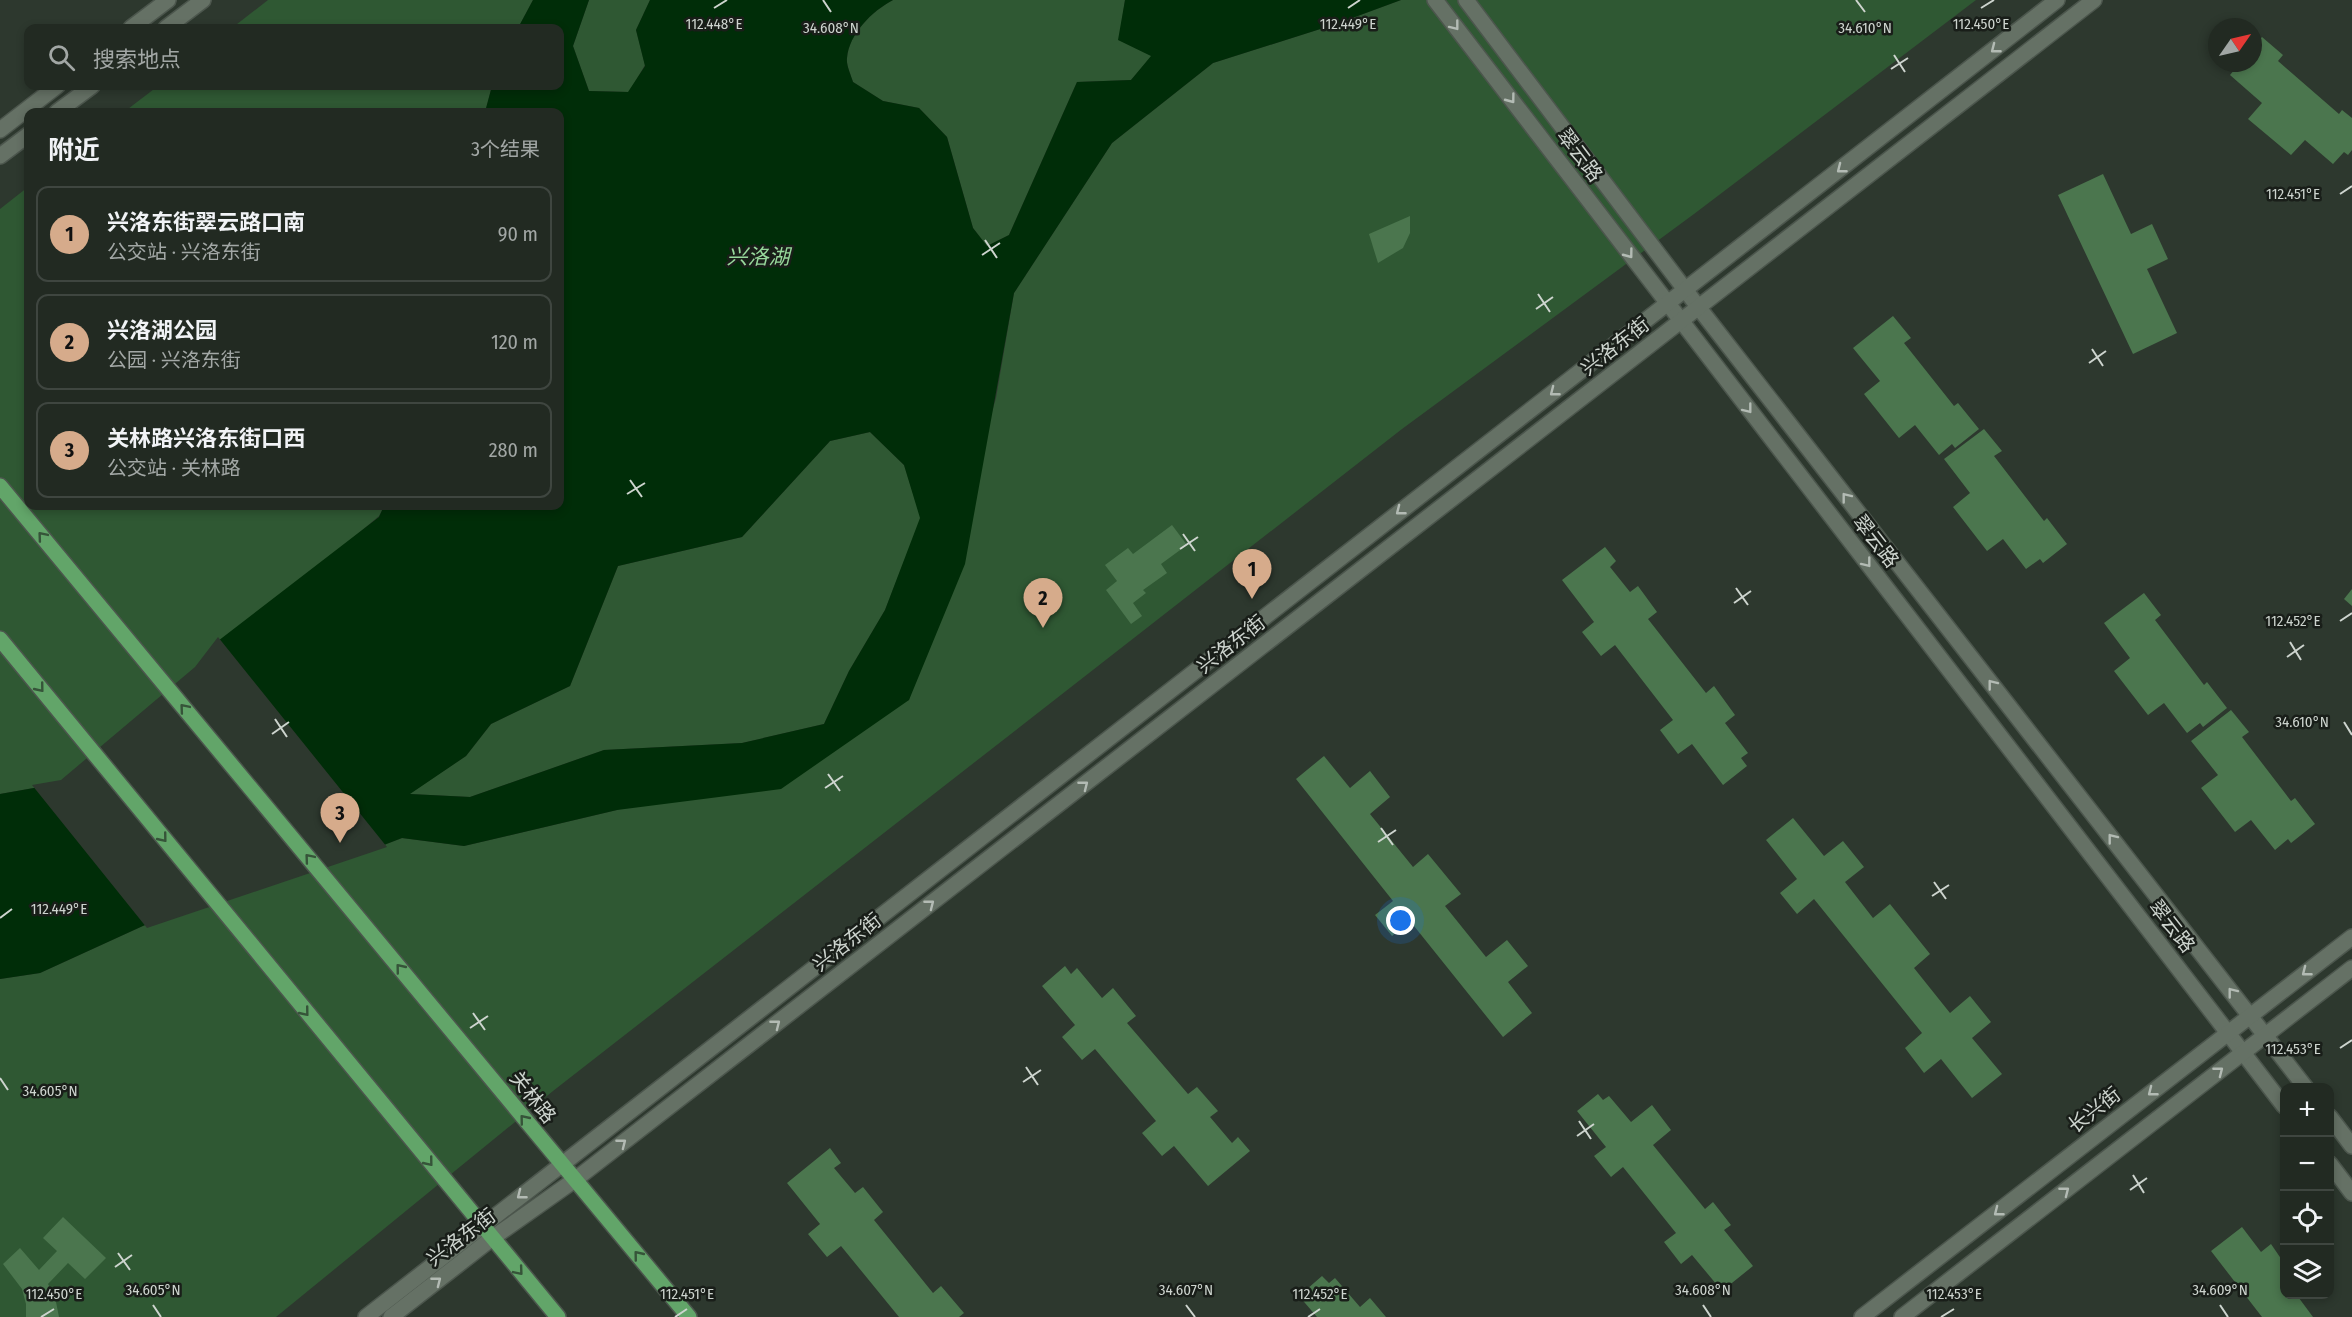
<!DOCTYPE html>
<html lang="zh">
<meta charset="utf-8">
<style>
:root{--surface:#222a22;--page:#2e362f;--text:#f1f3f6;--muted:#a2a7a5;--line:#3f4640;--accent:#d6ab8b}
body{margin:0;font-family:"Fira Sans Condensed","Noto Sans SC",sans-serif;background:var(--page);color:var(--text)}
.controls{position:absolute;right:18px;bottom:18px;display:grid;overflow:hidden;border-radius:12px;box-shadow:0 3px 9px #0003}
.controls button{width:54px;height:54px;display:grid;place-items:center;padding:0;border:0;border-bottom:2px solid var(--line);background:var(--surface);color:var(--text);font:30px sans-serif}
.compass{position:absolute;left:2208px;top:18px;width:54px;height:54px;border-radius:50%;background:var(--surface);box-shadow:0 3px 9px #0003;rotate:56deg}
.you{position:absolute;left:1401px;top:921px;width:21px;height:21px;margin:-15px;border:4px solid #fff;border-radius:50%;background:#1a73e8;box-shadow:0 0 0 9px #1a73e833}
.badge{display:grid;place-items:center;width:39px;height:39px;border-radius:50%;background:var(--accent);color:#111;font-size:20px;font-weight:700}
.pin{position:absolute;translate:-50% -50px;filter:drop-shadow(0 2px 3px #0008)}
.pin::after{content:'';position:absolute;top:32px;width:21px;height:18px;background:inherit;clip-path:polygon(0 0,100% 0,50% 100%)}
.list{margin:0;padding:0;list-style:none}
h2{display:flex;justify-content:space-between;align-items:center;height:78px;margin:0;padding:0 24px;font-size:26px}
h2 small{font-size:20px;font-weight:400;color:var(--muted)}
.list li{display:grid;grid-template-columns:39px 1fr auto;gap:18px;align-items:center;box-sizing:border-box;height:96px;margin:0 12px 12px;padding:0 12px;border:2px solid var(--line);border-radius:12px}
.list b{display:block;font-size:22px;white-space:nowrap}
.list p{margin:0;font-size:20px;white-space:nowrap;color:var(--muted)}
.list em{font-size:20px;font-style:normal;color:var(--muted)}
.icon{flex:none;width:33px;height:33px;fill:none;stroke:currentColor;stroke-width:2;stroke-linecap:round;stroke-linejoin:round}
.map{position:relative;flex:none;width:2352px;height:1317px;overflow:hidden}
.search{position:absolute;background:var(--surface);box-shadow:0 3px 9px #0003;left:24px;top:24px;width:540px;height:66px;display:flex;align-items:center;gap:15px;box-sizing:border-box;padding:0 21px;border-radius:12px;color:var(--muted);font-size:22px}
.panel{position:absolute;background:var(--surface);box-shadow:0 3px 9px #0003;left:24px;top:108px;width:540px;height:402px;border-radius:12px}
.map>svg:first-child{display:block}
</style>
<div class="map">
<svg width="2352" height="1317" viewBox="0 0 2352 1317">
<rect width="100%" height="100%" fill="#2d382e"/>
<g fill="#2f5833">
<path d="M268,0H533L518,28H232Z"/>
<path d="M589,0H650L636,30L645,65L629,92L589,91L573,46Z"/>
<path d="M893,0H1125L1119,40L1152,56L1131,80L1077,82L1009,235L987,246L973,228L947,137L919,108L883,101L853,82C851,75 846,65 847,58C849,34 872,11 893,0Z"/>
<path d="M1401,0H1976L1694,214L1402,429L553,1091L276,1317H0V979L40,973L145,925L350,858L402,838L464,846L617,810L909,700L996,398L1014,293L1112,143L1213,63L1336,24Z"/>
<path d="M158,86H492L485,112H124Z"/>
<path d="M28,187V506H384L379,516L62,783L0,794V209Z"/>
<path d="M870,432L904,465L921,518L885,610L849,671L824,724L742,743L604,750L470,797L409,794L466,756L491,724L570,686L618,566L742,537L830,441Z"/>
</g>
<path fill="#002d08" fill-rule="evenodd" d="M533,0H589L573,46L589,91L628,92L645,66L636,30L650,0H893C872,11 849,34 847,58C846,65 851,75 853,82L883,101L919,108L947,137L973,228L987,246L1009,235L1077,82L1131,80L1151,56L1118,40L1125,0H1401L1336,24L1213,63L1112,143L1014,293L965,564L909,700L781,789L617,810L464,846L402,838L350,858L145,925L40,973L0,979V794L62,783L197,669L218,641L379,517L384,506H560V112H485L492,86H560V28H518ZM870,432L904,465L920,518L885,610L849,671L824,724L742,743L604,750L470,797L410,794L466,756L491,724L570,686L618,566L742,537L830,441Z"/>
<path fill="#2d382e" d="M218,637L387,847L147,928L32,785L61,780L195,667Z"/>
<g fill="#4b764e">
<path d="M2262,37L2283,55L2278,61L2339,114L2342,110L2352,118V150L2348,155L2344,152L2333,164L2305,140L2291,155L2248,119L2262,103L2230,75L2240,63H2253V47Z"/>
<path d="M2103,174L2131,234L2152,224L2168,259L2147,269L2177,333L2133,354L2058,195Z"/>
<path d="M1410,216V233L1403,248L1378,263L1369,234Z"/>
<path d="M1893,316L1911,338L1904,343L1954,406L1958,403L1979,429L1955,448L1952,444L1939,455L1915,425L1899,438L1864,394L1880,381L1853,348Z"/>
<path d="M1984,429L2002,451L1994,456L2044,521L2047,518L2067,544L2043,563L2040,559L2026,569L2003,539L1987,551L1953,507L1970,493L1944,459Z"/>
<path d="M1172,525L1187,545L1161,564L1167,573L1143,590L1146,593L1133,603L1142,616L1131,624L1106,590L1117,581L1105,565L1128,548L1133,554Z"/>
<path d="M1605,547L1616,561L1610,567L1630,592L1638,586L1657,612L1648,619L1706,693L1714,686L1735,715L1725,723L1748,753L1741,758L1747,766L1723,785L1692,744L1678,754L1660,730L1673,720L1615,645L1601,656L1582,632L1594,622L1562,580Z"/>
<path d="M2352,589V606L2344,599Z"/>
<path d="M2144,593L2161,615L2155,620L2204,685L2207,682L2227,708L2203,727L2200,723L2187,733L2164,703L2148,715L2114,671L2130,658L2104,623Z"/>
<path d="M2231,710L2249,732L2242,737L2291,801L2295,798L2315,824L2291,843L2288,839L2275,850L2251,820L2235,832L2201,788L2218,775L2191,741Z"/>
<path d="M1324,756L1350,788L1370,771L1390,797L1370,814L1413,867L1428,854L1461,894L1445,906L1486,957L1507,940L1528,966L1508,982L1532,1013L1503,1037L1410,921L1392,936L1375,915L1393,901L1296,779Z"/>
<path d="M1793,818L1824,856L1843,841L1864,867L1845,882L1873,918L1890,904L1930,954L1914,968L1950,1013L1970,996L1991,1022L1972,1038L2002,1074L1972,1098L1941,1059L1924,1073L1905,1048L1922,1033L1814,899L1797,914L1780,893L1797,879L1766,840Z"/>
<path d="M1065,966L1071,974L1077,968L1102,998L1113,988L1136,1016L1127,1023L1188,1094L1197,1087L1218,1111L1210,1117L1232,1143L1238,1137L1250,1151L1208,1186L1174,1146L1162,1156L1142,1133L1156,1121L1095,1049L1082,1060L1062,1037L1075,1025L1042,986Z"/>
<path d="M1598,1094L1603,1100L1609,1096L1631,1122L1652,1105L1671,1130L1653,1145L1705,1209L1713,1202L1731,1225L1724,1230L1753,1266L1722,1291L1692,1255L1681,1264L1664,1242L1676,1233L1623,1167L1611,1177L1594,1156L1606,1147L1577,1111Z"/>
<path d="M830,1148L841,1163L834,1168L855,1193L863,1187L883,1212L874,1220L933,1293L941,1286L964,1313L959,1317H899L841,1246L827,1257L808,1234L820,1224L787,1183Z"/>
<path d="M63,1217L106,1258L85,1279L68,1263L48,1284L55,1297L59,1317H26V1304L22,1289L3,1264L20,1248L39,1270L57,1251L43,1238Z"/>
<path d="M2242,1227L2261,1252L2271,1244L2284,1263V1294H2296L2313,1317H2262L2211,1251Z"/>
<path d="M1322,1276L1329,1283L1335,1278L1360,1307L1370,1298L1386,1317H1317L1299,1296Z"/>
</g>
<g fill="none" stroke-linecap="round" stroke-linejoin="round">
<g stroke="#4c564d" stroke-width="18">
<g id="tertiary">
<path d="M1435,0L2284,1106"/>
<path d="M1466,0L1699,308L2306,1088"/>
<path d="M131,28L168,0"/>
<path d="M166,28L203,0"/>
<path d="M57,112L92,86"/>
<path d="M0,130L57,86"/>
<path d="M0,156L28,135"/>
<path d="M2330,1117L2352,1146"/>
<path d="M2330,1164L2352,1193"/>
<path d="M366,1317L2057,0"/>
<path d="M391,1317L491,1239L576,1179L2094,0"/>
</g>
</g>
<g stroke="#4c564d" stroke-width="18">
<g id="secondary">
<path d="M1862,1317L2352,937"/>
<path d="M1902,1317L2352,968"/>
</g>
</g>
<g stroke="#4c564d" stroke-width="18">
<g id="primary">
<path d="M0,486L689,1317"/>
<path d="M0,639L558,1317"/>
</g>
</g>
<use href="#tertiary" stroke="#657165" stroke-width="15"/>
<use href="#secondary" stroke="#657165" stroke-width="15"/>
<use href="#primary" stroke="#62a569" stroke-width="15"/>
</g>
<defs><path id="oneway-chevron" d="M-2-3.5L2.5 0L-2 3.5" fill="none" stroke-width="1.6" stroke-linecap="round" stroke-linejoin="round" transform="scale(1.5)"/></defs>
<g stroke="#b3bbb4">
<use href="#oneway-chevron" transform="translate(1455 26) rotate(52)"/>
<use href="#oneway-chevron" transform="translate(1995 49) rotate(142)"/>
<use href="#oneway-chevron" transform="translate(1511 99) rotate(53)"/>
<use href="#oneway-chevron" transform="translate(1841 169) rotate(142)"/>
<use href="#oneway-chevron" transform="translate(1629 254) rotate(53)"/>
<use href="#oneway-chevron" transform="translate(1554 392) rotate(142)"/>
<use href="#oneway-chevron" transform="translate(1748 409) rotate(52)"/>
<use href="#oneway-chevron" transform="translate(1846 497) rotate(-128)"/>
<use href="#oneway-chevron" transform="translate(1400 511) rotate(142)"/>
<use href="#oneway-chevron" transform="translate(1867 563) rotate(52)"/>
<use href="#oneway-chevron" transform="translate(1992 684) rotate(-128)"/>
<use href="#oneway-chevron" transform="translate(1084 785) rotate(-38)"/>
<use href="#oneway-chevron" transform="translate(2112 838) rotate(-128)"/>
<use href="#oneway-chevron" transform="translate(930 904) rotate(-38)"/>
<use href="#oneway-chevron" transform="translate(2306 972) rotate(142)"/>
<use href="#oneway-chevron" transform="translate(2232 992) rotate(-128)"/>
<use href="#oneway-chevron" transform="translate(776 1024) rotate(-38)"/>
<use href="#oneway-chevron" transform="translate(2219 1071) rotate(-38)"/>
<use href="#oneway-chevron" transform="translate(2152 1092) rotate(142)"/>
<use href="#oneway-chevron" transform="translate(622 1143) rotate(-38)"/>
<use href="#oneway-chevron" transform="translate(2065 1191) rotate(-38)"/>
<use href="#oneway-chevron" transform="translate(521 1195) rotate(142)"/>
<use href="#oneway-chevron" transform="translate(1998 1212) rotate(142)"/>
<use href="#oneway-chevron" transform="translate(437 1281) rotate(-38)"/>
</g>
<g stroke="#365439">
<use href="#oneway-chevron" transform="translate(42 536) rotate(-130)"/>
<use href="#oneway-chevron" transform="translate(40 688) rotate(51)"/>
<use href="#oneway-chevron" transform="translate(184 708) rotate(-130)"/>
<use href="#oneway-chevron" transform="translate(163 838) rotate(51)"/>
<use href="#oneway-chevron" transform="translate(309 858) rotate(-130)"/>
<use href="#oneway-chevron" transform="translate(400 968) rotate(-129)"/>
<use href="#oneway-chevron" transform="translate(305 1012) rotate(51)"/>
<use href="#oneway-chevron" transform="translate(524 1119) rotate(-129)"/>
<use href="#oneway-chevron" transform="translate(429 1162) rotate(51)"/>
<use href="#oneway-chevron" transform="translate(638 1255) rotate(-129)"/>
<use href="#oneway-chevron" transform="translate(519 1271) rotate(50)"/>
</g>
<path fill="none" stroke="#cdd4ce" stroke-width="2" d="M823,0L831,12M1856,0L1865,12M714,8L727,0M1348,8L1360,0M1981,8L1994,0M1894,55L1905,72M1891,69L1908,58M2340,194L2352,186M985,240L997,258M982,255L1000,243M1538,294L1550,312M1536,309L1553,297M2092,349L2103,366M2089,363L2106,351M630,480L642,497M627,494L645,483M1183,534L1195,551M1180,549L1198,537M1736,588L1748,605M1734,603L1751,591M2340,621L2352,613M2290,642L2301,660M2287,657L2304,645M275,719L287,737M2344,722L2352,735M272,734L289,722M828,774L840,791M825,788L843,776M1381,828L1393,845M1378,842L1396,830M1934,882L1946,899M1932,896L1949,885M0,918L12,909M473,1013L485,1030M470,1028L488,1016M2340,1048L2352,1040M1026,1067L1038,1085M0,1078L8,1090M1023,1082L1041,1070M1579,1121L1591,1139M1577,1136L1594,1124M2133,1175L2144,1193M2130,1190L2147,1178M118,1253L130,1270M115,1267L132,1255M153,1305L161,1317M1186,1305L1195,1317M1703,1305L1711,1317M2220,1305L2228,1317M41,1317L54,1309M675,1317L687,1309M1308,1317L1320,1309M1941,1317L1954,1309"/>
<g text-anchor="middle" stroke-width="5" stroke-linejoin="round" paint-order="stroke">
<g font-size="20" fill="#cdd4ce" stroke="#191e19">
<text transform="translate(1580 155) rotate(53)" y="7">翠云路</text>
<text transform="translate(1615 346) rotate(-38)" y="7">兴洛东街</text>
<text transform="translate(1876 541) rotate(52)" y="7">翠云路</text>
<text transform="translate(1231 644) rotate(-38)" y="7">兴洛东街</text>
<text transform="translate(2172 926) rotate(52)" y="7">翠云路</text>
<text transform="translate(847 942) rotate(-38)" y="7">兴洛东街</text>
<text transform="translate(533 1097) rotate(51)" y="7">关林路</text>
<text transform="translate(2094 1110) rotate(-38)" y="7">长兴街</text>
<text transform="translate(461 1237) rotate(-37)" y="7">兴洛东街</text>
</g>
<g font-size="21" font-style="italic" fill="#97d89b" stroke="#191e19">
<text x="758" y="264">兴洛湖</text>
</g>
</g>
<g font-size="15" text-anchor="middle" fill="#cdd4ce" stroke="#191e19" stroke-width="5" stroke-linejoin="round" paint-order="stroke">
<text x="1348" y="29">112.449°E</text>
<text x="1981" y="29">112.450°E</text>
<text x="714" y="29">112.448°E</text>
<text x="831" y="33">34.608°N</text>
<text x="1865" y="33">34.610°N</text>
<text x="2293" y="199">112.451°E</text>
<text x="2293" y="626">112.452°E</text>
<text x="2302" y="727">34.610°N</text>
<text x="59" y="914">112.449°E</text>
<text x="2293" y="1054">112.453°E</text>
<text x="50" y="1096">34.605°N</text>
<text x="153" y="1295">34.605°N</text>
<text x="1186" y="1295">34.607°N</text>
<text x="1703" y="1295">34.608°N</text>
<text x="2220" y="1295">34.609°N</text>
<text x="54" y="1299">112.450°E</text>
<text x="687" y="1299">112.451°E</text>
<text x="1320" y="1299">112.452°E</text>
<text x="1954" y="1299">112.453°E</text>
</g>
</svg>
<div class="controls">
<button>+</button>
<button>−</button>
<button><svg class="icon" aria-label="locate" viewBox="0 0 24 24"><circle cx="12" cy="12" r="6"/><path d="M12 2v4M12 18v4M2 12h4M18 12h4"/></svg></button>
<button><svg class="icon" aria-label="layers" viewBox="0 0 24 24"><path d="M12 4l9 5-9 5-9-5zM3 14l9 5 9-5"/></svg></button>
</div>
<svg class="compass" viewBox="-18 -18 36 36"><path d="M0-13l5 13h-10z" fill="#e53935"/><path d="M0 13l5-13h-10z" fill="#a2a7a5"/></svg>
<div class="you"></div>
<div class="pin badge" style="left:1252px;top:599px">1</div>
<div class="pin badge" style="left:1043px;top:628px">2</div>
<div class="pin badge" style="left:340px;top:843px">3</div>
<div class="search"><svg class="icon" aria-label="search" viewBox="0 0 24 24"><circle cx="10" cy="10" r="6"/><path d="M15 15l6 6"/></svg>搜索地点</div>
<section class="panel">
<h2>附近<small>3个结果</small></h2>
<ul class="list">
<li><span class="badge">1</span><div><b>兴洛东街翠云路口南</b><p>公交站 · 兴洛东街</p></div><em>90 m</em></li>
<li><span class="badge">2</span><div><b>兴洛湖公园</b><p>公园 · 兴洛东街</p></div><em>120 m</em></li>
<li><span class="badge">3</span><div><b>关林路兴洛东街口西</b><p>公交站 · 关林路</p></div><em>280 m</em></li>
</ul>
</section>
</div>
